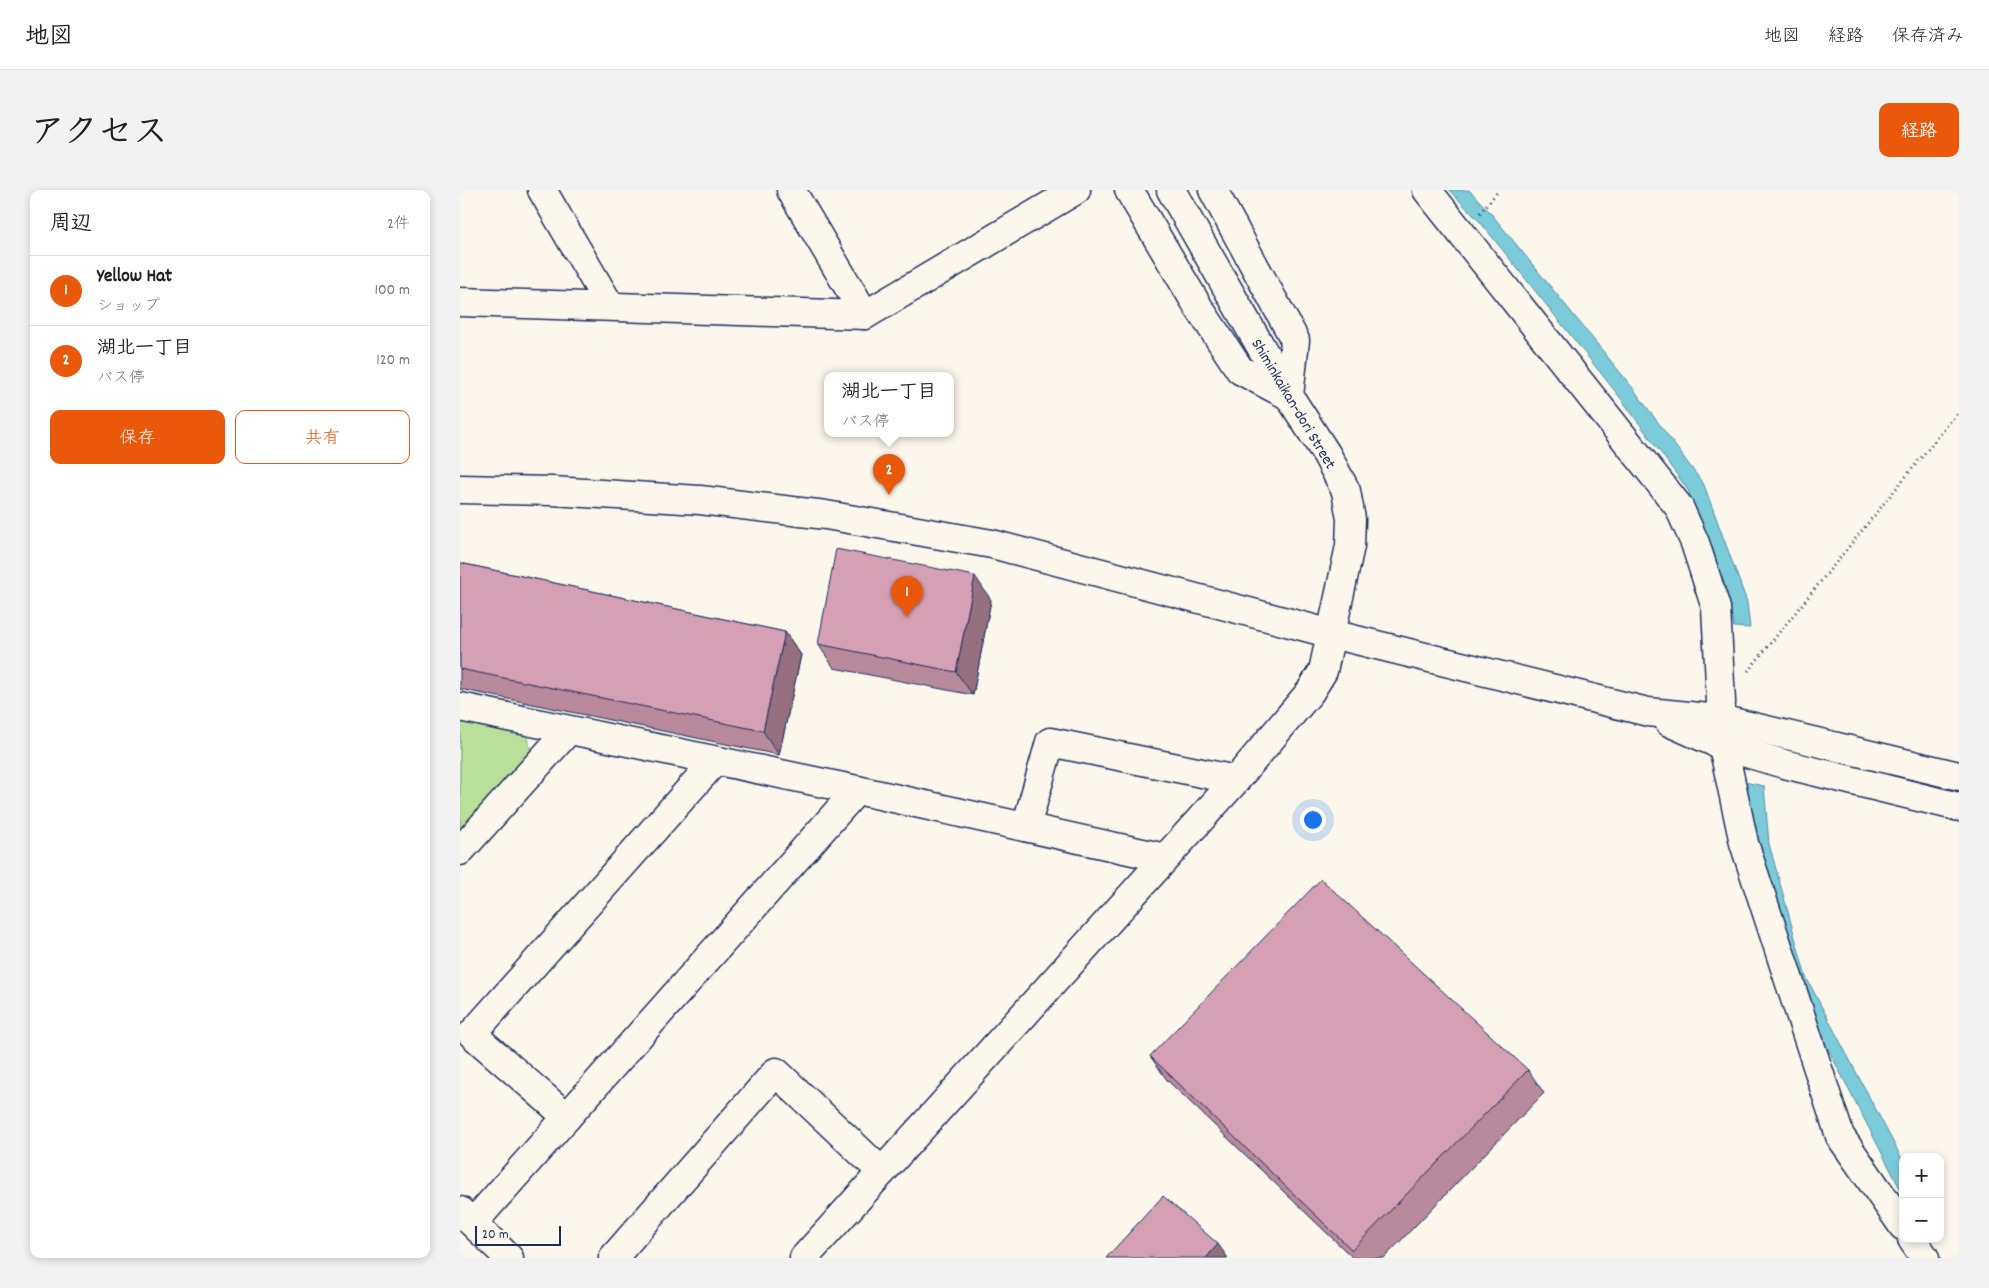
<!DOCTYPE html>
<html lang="ja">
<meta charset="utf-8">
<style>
:root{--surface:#fff;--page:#f2f2f2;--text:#202124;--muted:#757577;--line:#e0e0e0;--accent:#ea580c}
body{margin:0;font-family:Dekko,"Klee One",sans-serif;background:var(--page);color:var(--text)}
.controls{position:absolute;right:15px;bottom:15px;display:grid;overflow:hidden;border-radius:10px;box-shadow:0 2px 8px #0003}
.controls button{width:45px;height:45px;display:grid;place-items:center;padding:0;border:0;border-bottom:1px solid var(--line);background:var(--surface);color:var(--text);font:25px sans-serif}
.scale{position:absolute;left:15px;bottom:12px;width:86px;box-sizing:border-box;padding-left:5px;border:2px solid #1b2f5e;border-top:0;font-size:14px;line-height:18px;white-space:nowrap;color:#1b2f5e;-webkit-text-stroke:4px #fbf7ec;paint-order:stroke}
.you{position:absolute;left:852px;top:629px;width:18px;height:18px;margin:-12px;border:4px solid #fff;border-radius:50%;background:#1a73e8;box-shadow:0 0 0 8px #1a73e833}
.badge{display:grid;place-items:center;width:32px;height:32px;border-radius:50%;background:var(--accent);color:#fff;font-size:16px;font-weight:700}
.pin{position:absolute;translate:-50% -41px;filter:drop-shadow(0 1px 2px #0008)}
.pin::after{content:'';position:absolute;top:26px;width:18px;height:15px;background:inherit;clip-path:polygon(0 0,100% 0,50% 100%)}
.popup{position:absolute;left:364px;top:182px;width:130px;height:65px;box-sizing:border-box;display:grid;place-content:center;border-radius:10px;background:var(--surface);filter:drop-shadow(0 1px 4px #0005);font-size:16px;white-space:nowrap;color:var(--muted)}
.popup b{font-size:19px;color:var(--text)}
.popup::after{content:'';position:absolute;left:50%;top:100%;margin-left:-10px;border:10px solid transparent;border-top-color:var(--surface)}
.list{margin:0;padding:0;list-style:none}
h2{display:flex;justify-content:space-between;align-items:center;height:65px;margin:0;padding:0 20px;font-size:21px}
h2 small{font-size:16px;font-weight:400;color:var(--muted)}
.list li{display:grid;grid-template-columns:32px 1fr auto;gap:15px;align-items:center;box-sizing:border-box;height:70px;padding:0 20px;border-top:1px solid var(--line)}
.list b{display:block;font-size:19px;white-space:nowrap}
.list p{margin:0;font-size:16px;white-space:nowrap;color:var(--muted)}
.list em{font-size:16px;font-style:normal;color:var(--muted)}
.actions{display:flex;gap:10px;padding:15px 20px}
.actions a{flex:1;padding:11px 0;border:1px solid var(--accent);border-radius:10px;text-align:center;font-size:18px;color:var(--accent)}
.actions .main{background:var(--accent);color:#fff}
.map{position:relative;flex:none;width:1499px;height:1068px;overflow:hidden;border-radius:10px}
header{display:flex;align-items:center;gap:30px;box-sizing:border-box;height:70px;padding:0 25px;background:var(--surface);border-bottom:1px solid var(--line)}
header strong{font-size:24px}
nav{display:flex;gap:28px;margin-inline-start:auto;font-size:18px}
.intro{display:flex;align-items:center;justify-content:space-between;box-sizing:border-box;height:120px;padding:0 30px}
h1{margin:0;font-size:35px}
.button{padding:12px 22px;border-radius:10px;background:var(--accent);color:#fff;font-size:18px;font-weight:700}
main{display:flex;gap:30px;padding:0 30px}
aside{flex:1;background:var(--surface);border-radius:10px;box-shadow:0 2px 8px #0003}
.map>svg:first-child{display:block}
</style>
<header>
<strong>地図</strong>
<nav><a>地図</a><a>経路</a><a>保存済み</a></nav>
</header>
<div class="intro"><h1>アクセス</h1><a class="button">経路</a></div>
<main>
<aside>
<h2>周辺<small>2件</small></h2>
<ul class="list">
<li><span class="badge">1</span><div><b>Yellow Hat</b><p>ショップ</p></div><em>100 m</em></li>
<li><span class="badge">2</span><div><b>湖北一丁目</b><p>バス停</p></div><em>120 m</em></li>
</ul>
<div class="actions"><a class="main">保存</a><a>共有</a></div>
</aside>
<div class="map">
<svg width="1499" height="1068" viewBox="0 0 1499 1068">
<rect width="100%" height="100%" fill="#fbf7ec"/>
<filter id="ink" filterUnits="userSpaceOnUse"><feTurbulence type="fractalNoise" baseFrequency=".02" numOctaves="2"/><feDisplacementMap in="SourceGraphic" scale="10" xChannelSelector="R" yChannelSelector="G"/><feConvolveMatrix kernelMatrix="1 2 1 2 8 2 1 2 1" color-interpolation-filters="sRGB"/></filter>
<g filter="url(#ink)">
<path fill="#badf9b" stroke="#6a877c" d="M0,530L67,544L71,562L0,639Z"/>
<g fill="#7ccbda" stroke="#558da8">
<path d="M989,0H1009L1029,21L1172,197L1244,295L1287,412L1290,438L1274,437L1269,415L1228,300L1159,206L1021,33Z"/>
<path d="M1284,592L1304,596L1309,654L1346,787L1443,971V1004L1335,795L1291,650Z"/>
</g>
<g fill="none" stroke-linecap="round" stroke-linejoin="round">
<g stroke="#1b2f5e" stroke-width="31">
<g id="street">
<path d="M82,0L150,116"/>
<path d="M331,0L405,125"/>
<path d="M669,0L739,118L780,180L829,206L835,150L753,0"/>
<path d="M967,0L1219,317L1235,353L1256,418L1261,512L1260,529"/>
<path d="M0,112L405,125L616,0"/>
<path d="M0,517L397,600L705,668"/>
<path d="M1263,556L1284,653L1380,946L1443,1036"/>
<path d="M566,637L590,552L776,590"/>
<path d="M0,661L108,541"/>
<path d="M107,927L12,844L255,571"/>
<path d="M0,1021L49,1068"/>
<path d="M13,1033L397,600"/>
<path d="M1452,1049L1465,1068"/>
<path d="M153,1068L316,882L422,982"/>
</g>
</g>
<g stroke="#1b2f5e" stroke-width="31">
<g id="secondary">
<path d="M0,299L92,301L240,310L366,325L532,354L872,444L1188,522L1260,529L1499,586"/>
<path d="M1209,532L1263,556L1324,574L1499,617"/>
<path d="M344,1068L776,590L850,502L863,481L890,356L891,329L886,301L867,265L829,206L711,0"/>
</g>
</g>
<g stroke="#1b2f5e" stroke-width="3" stroke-dasharray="1 4" stroke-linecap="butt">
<path d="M1020,23L1039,0"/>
<path d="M1288,481L1499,221"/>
</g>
<use href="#street" stroke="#fbf7ec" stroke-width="28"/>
<use href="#secondary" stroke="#fbf7ec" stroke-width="28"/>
</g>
<g fill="#b88a9b" stroke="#1b2f5e">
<path d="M0,373L325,442L341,465L319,565L0,499Z"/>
<path d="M531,410L513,505L374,478L358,454Z"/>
<path d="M690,866L1068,880L1084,903L924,1068H893L707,890Z"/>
</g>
<g fill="#96707e" stroke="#1b2f5e">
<path d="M515,386L531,410L513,505L496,482Z"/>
<path d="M325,442L341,465L319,565L303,541Z"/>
<path d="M758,1054L768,1068H746Z"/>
</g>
<g fill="#d6a0b4" stroke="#1b2f5e">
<path d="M376,359L515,386L496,482L358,454Z"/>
<path d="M0,373L325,442L303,541L0,479Z"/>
<path d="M861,689L1068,880L892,1060L690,866Z"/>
<path d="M703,1006L758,1054L746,1068H646Z"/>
</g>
</g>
<g text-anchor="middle" stroke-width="5" stroke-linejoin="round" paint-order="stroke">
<g font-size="16" fill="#1b2f5e" stroke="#fbf7ec">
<text transform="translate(835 213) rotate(59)" y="6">Shiminkaikan-dori Street</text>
</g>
</g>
</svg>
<div class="controls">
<button>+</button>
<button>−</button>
</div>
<div class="scale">20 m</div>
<div class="you"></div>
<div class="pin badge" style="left:447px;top:427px">1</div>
<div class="pin badge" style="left:429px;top:305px">2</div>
<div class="popup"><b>湖北一丁目</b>バス停</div>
</div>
</main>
